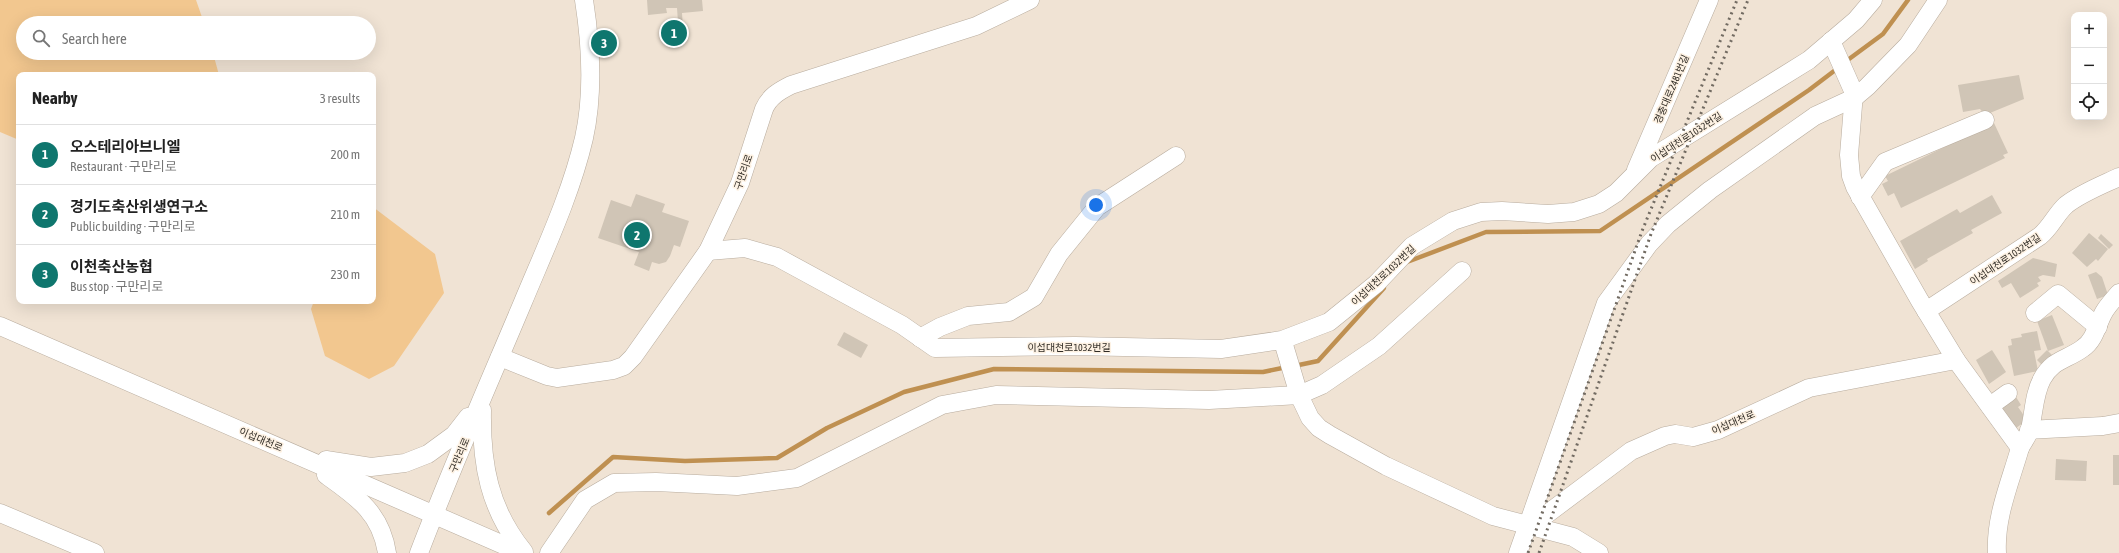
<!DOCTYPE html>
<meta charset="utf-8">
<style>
:root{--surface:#fff;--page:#f2f2f2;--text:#222;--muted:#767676;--line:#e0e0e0;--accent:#0f766e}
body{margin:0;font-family:"Asap Condensed","Noto Sans KR",sans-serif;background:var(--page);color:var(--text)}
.controls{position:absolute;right:12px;top:12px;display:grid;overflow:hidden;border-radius:8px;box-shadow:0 4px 16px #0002}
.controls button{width:36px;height:36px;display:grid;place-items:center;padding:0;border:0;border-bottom:1px solid var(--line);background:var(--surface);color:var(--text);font:20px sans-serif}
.you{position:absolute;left:1096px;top:205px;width:14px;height:14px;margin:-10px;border:3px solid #fff;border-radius:50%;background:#1a73e8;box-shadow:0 0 0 6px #1a73e833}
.badge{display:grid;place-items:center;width:26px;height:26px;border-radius:50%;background:var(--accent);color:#fff;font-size:13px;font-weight:700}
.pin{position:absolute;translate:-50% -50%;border:2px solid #fff;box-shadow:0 1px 4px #0006}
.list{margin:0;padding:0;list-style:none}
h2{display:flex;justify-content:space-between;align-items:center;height:52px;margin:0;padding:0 16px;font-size:17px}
h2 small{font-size:13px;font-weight:400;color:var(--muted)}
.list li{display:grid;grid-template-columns:26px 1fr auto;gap:12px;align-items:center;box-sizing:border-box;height:60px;padding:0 16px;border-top:1px solid var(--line)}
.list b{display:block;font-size:15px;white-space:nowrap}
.list p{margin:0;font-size:13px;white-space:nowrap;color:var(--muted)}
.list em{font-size:13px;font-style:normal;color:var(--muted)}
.icon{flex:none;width:22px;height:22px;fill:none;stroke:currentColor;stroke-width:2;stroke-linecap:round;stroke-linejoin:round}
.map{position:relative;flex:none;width:2119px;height:553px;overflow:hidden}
.search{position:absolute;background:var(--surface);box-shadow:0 4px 16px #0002;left:16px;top:16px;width:360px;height:44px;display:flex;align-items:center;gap:10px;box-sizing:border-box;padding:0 14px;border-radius:22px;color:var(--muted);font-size:15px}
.panel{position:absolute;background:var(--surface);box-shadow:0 4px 16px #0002;left:16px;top:72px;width:360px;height:232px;border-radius:8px}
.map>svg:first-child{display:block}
</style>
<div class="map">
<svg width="2119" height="553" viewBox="0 0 2119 553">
<rect width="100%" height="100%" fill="#f0e3d4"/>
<g fill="#f2c78f">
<path d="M0,0H196L204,23H23V53H213L219,75H19V140L0,132Z"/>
<path d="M373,207L435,254L444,293L394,366L369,379L325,356L311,309L314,301H373Z"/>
</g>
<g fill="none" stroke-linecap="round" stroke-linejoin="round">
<g stroke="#bf9051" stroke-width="4.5">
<path d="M1845,62L1883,34L1908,0"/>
<path d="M1407,262L1486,232L1600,231L1809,90L1838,68"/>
<path d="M1294,366L1318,361L1384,288"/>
<path d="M549,513L613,457L685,461L777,458L827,428L904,392L994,369L1263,372L1287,367"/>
</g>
</g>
<g fill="#d0c5b6">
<path d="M647,0H702L703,11L682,13L684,43L667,44L665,23L678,22L677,8H666L667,13L648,15Z"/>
<path d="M2019,75L2024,99L1985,115L1980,109L1963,112L1958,85Z"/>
<path d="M1994,123L2008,153L2003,155L2005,158L1901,208L1894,193L1888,196L1882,184L1888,181L1885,176Z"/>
<path d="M636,194L665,204L662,212L689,221L680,247L674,245L670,256L666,262L659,264L652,262L649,271L634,265L639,252L598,238L611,200L631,207Z"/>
<path d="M1992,195L2002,213L1971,230L1973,233L1927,259L1928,261L1915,269L1900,241L1957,209L1960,213Z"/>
<path d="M2089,233L2108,249L2098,261L2096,259L2087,267L2072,253Z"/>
<path d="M2101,234L2113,245L2109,249L2098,238Z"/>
<path d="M2033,258L2057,264L2055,277L2043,275L2038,277L2041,281L2037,283L2039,286L2020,298L2011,283L2002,288L1998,281Z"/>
<path d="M2096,272L2102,277L2108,295L2097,299L2088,275Z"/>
<path d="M2052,315L2064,345L2048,351L2037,321Z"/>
<path d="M2037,331L2041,350L2034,351L2038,371L2014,376L2008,346L2012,345L2011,339L2022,337L2021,334Z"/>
<path d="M844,332L868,345L861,358L837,345Z"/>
<path d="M1992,350L2006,372L1989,384L1976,360Z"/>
<path d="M2047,350L2055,358L2045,368L2037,360Z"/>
<path d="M2016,397L2021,405L2018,407L2027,420L2012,431L1997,411Z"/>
<rect x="2113" y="455" width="6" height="30"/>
<path d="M2056,459L2087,461L2086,481L2055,480Z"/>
</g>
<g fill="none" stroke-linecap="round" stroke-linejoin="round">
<g stroke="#b8ac9e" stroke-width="19">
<g id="minor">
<path d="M1831,41L1854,93L1849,155L1851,176L1855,187L1920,301L1956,360L2020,448C2010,483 1995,517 1997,553"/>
<path d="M1636,170L1709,0"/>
<path d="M1860,197L1885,162L1985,120"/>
<path d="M708,251L745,248L777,257L902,325L935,348L1075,346L1221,349L1282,340L1329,322L1376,284L1412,246L1453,221L1481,212L1502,211L1548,214L1574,212L1599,204L1616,193L1651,158L1809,60L1856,20L1873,0"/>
<path d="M1926,311L2040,236C2051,227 2056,214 2066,205C2081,193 2102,185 2119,177"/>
<path d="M2035,313L2058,294L2098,327"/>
<path d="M0,326L522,553"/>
<path d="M920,338L940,327L968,316L1009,312L1034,297L1059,254L1097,207L1176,156"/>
<path d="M1284,345L1299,395L1310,418L1319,428L1330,435L1386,466L1493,516L1573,537L1599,553"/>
<path d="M500,357L547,376L557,378L613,370L624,366L633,357L708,251L740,183L764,109C769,97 779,91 791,85L976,26L1030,0"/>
<path d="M1990,406L2008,393"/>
<path d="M482,410C481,464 489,509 524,552"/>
<path d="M2029,430L2103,426L2119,423"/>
<path d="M2020,448C2023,442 2028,436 2030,429C2034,412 2034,394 2042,379C2053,359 2067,360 2083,348C2095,340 2097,324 2104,312C2108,305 2114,299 2119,293"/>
<path d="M326,460L371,467L405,463L428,454L454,435L468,417"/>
<path d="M326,475C357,497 381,513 387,553"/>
<path d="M0,513L95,553"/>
<path d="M1531,526L1631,451L1665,436L1675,434L1693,437L1718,430L1809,388L1956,360"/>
<path d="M419,553C451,469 488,385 523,302C545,249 571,194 584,138C594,93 591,45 584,0"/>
<path d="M549,553L585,500L614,483L656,482L737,486L797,478L942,405L996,395L1209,400L1299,395L1322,385L1379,346L1462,271"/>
<path d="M1518,553L1606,303L1649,244L1668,224L1710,190L1815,116L1854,98L1867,87L1908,45L1938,0"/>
</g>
</g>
<use href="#minor" stroke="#fff" stroke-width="18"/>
<g stroke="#726b62" stroke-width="3" stroke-dasharray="2 4" stroke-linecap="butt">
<path d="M1528,553L1642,231L1737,0"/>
<path d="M1539,553L1651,234L1748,0"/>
</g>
</g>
<g text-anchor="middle" stroke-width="3" stroke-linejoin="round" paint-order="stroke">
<g font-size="10" fill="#2f2b25" stroke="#fdf1e2">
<text transform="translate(1671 89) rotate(-67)" y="4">경충대로2481번길</text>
<text transform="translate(1686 137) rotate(-33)" y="4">이섭대천로1032번길</text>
<text transform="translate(743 172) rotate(-71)" y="4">구만리로</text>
<text transform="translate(2005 259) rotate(-34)" y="4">이섭대천로1032번길</text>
<text transform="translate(1383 275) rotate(-43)" y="4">이섭대천로1032번길</text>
<text x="1069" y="351">이섭대천로1032번길</text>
<text transform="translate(1733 422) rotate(-23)" y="4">이섭대천로</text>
<text transform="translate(261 439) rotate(23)" y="4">이섭대천로</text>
<text transform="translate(459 455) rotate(-67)" y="4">구만리로</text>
</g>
</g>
</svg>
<div class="controls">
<button>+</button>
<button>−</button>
<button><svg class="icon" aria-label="locate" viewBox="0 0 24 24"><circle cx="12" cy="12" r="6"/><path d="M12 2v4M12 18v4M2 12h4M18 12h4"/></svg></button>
</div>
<div class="you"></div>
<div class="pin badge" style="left:674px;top:33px">1</div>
<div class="pin badge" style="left:637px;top:235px">2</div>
<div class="pin badge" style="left:604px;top:43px">3</div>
<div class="search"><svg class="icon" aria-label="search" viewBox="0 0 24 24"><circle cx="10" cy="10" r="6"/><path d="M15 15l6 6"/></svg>Search here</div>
<section class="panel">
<h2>Nearby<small>3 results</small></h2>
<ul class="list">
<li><span class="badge">1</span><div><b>오스테리아브니엘</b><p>Restaurant · 구만리로</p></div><em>200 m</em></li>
<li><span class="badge">2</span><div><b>경기도축산위생연구소</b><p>Public building · 구만리로</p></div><em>210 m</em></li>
<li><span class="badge">3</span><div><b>이천축산농협</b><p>Bus stop · 구만리로</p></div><em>230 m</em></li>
</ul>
</section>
</div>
